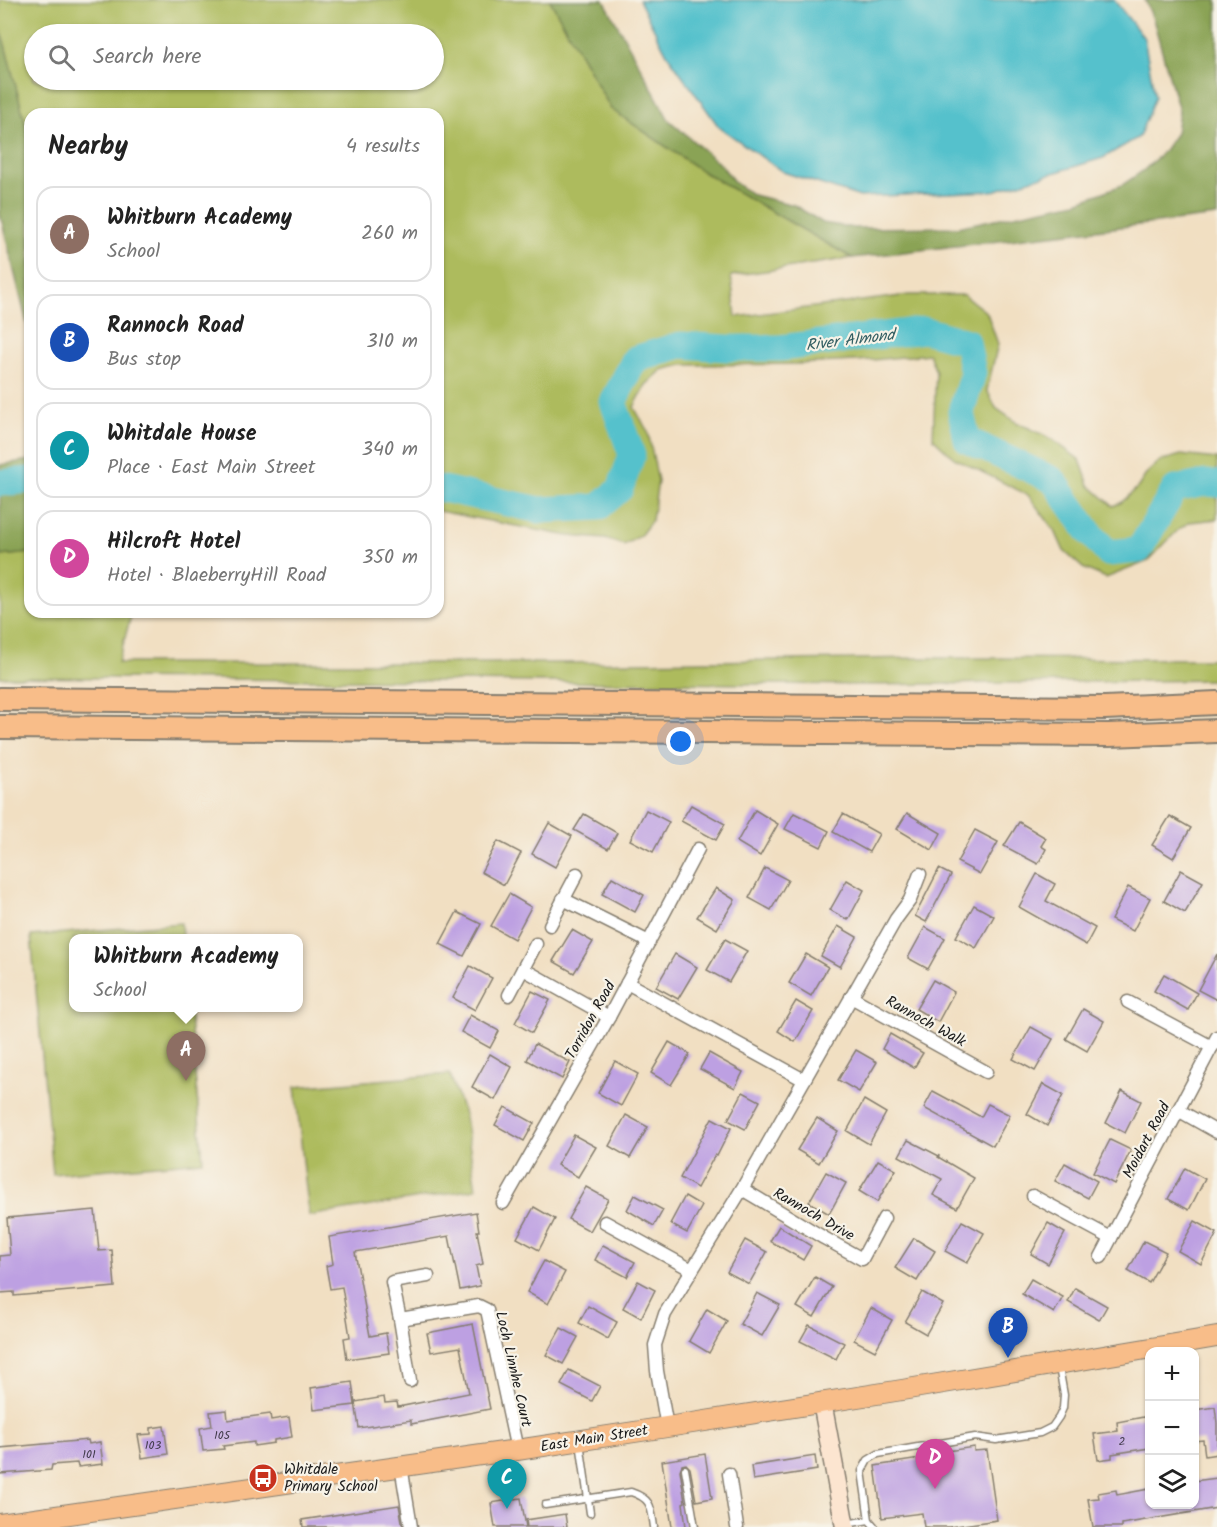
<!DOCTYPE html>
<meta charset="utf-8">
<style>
:root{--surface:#fff;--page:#f2f2f2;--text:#222;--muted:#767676;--line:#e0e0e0;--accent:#c8321e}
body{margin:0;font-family:Kalam,sans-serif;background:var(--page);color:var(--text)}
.controls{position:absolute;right:18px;bottom:18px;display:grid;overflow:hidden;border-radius:12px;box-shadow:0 2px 4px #0004}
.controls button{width:54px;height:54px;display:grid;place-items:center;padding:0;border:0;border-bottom:2px solid var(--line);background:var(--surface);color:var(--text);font:30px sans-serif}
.you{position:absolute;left:681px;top:742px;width:21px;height:21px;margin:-15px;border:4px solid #fff;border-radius:50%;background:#1a73e8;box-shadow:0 0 0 9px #1a73e833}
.badge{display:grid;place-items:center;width:39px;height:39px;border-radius:50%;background:var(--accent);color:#fff;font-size:20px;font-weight:700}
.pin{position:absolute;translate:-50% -50px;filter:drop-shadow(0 2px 3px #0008)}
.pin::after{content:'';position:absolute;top:32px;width:21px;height:18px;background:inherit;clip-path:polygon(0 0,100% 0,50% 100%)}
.popup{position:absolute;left:69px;top:934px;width:234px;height:78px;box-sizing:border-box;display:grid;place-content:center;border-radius:12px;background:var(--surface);filter:drop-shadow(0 2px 4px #0005);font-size:20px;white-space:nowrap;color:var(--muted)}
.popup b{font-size:22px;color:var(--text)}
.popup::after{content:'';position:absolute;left:50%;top:100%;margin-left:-12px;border:12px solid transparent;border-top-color:var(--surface)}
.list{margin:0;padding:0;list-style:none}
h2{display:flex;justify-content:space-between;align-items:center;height:78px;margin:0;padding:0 24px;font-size:26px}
h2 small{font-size:20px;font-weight:400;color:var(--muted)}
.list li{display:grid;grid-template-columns:39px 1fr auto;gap:18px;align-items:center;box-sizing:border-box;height:96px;margin:0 12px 12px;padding:0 12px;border:2px solid var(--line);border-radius:18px}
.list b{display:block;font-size:22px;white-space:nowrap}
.list p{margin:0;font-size:20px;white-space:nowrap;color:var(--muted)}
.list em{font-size:20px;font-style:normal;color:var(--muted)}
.icon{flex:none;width:33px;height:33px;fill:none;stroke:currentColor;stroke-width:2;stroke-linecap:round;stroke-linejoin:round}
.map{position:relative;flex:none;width:1217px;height:1527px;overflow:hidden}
.search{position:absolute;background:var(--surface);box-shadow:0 2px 4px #0004;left:24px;top:24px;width:420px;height:66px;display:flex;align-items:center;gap:15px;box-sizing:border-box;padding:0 21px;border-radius:33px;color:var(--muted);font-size:22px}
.panel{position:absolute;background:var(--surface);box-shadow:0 2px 4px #0004;left:24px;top:108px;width:420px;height:510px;border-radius:18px}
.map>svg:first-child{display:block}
</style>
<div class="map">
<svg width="1217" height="1527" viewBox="0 0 1217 1527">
<rect width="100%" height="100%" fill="#f7f3e8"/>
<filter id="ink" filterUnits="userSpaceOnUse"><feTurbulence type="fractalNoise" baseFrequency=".0167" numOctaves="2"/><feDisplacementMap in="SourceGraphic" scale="12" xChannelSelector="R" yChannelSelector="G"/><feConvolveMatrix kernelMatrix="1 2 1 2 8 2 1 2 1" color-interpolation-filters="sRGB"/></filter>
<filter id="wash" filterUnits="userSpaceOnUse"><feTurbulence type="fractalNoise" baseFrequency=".008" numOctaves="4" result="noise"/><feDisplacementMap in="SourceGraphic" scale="24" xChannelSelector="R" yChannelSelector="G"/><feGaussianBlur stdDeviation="1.35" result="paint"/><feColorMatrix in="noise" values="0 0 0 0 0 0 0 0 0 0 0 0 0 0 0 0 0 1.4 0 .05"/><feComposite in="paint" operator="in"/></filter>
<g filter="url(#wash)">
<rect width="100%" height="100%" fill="#f1dfc2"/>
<g fill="#adbb5d" stroke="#646c3c" stroke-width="1.5" fill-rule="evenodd">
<path d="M0,0H550L611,109L705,173L852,258L731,276L736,317L909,295H964L987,313L998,344L987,390L996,408L1016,422L1050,438L1080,460L1089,485L1113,506L1122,502L1138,487L1147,473L1160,461L1181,455L1217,459V519L1190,522L1178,530L1148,561L1106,578L1083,568L1064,551L1055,531L1028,495L954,458L933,438L936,372L929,354L873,360L798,364L683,365L662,370L646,385L634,407L648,432L658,481L652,520L640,536L624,545L605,539L568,536L438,511V114H30V141L0,26ZM34,34H434V80H34Z"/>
<path d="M30,553V612H132L118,663H559L930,658L1217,659V680L869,685L0,677V556Z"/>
<path d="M181,923L182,938H74V1008H189L203,1161L53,1174L31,936Z"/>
<path d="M450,1074L465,1117L476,1189L309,1216L295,1087Z"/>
</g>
<g fill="#8aa354" stroke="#536038" stroke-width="1.5">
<path d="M550,0H604L669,120L722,166L735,183L753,195L794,205L823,223L854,228L957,227L1077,202L1122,185L1144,170L1163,152L1176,133L1179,111L1153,19L1145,0H1217V216L852,258L705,173L611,109Z"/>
<path d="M0,26L30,141V336L0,214Z"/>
<path d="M30,460V553L0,556V465Z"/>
</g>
<path fill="#54c1cc" stroke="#386e74" stroke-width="1.5" d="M639,0H1114L1144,38L1155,97L1139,137L1103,158L993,191L860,197L783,172L719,127L667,54Z"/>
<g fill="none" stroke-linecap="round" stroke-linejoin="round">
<g stroke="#54c1cc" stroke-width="27">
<path d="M0,483L30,480"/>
<path d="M438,488L540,510L599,507L620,489L632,455L613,402L635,359L681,345L727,348H780L924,330L967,342L973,373L961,412L967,440L1053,480L1089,532L1108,553L1139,550L1175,489L1206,483L1217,484"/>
</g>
</g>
<g id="blocks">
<g fill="#bda0e2">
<path d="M691,805L725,824L716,840L681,821Z"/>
<path d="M646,810L669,822L653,852L630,840Z"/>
<path d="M755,810L778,824L760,856L737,842Z"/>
<path d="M794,813L829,831L821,847L785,829Z"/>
<path d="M907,813L941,833L932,850L897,829Z"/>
<path d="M584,814L617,833L608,849L574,830Z"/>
<path d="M843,814L879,834L869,852L833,832Z"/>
<path d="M1170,816L1191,828L1173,858L1152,845Z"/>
<path d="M1019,822L1046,838L1041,846L1046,849L1038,864L1004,846Z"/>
<path d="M549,823L572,836L555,867L532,854Z"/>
<path d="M975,830L998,842L980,874L957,862Z"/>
<path d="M498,841L521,853L504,885L481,872Z"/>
<path d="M765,868L788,880L771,910L749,898Z"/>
<path d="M939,869L951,875L926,922L915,916Z"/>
<path d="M1181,870L1203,882L1185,913L1164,901Z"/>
<path d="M1037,874L1055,884L1046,901L1095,928L1086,945L1019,907Z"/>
<path d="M612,877L644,895L635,912L602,894Z"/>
<path d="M847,880L864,890L848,920L830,910Z"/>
<path d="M1128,887L1150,898L1133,931L1111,920Z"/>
<path d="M716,888L735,900L717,929L697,917Z"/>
<path d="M509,894L531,907L514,939L491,926Z"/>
<path d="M974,905L994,916L976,948L956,937Z"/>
<path d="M457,912L481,924L464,956L440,944Z"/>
<path d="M838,926L857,937L840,967L821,956Z"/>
<path d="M925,927L945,938L928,969L908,958Z"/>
<path d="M572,930L593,942L574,973L553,961Z"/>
<path d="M725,939L747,951L729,982L707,970Z"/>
<path d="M675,954L697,967L678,999L656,987Z"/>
<path d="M806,954L828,967L811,996L789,983Z"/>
<path d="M1217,954V1000L1198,990Z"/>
<path d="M470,966L492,978L475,1010L453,998Z"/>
<path d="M1164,974L1197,993L1188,1010L1154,991Z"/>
<path d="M933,980L954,992L938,1022L916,1009Z"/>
<path d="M532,991L550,1000L532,1033L515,1023Z"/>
<path d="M796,1001L813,1011L795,1042L778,1031Z"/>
<path d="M1083,1009L1104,1021L1087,1051L1066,1039Z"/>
<path d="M470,1015L499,1031L490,1048L461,1032Z"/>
<path d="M1031,1027L1053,1039L1035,1071L1013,1059Z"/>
<path d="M890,1034L923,1053L914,1068L882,1049Z"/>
<path d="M669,1042L690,1054L671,1085L651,1073Z"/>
<path d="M535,1044L570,1062L562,1079L527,1060Z"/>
<path d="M856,1050L877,1062L859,1092L838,1080Z"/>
<path d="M709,1053L743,1072L735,1088L700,1069Z"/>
<path d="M490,1054L512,1067L495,1100L472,1087Z"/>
<path d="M615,1061L638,1074L621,1106L598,1093Z"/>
<path d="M1043,1084L1063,1095L1047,1126L1027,1114Z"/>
<path d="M933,1091L981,1117L988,1104L1010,1115L993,1146L924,1108Z"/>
<path d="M1122,1091L1141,1101L1125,1133L1106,1123Z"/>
<path d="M743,1092L760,1101L745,1129L728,1120Z"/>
<path d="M864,1100L886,1113L869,1144L847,1131Z"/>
<path d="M505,1107L534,1123L524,1141L495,1125Z"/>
<path d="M626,1115L648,1127L630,1158L609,1146Z"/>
<path d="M712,1118L731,1128L717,1156L715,1155L697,1188L680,1178Z"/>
<path d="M817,1118L838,1131L819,1163L797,1150Z"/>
<path d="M574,1135L596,1147L578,1177L557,1165Z"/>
<path d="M908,1140L939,1156L938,1157L974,1178L957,1208L933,1195L942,1179L899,1156Z"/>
<path d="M1110,1140L1131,1150L1114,1184L1093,1173Z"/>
<path d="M878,1160L896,1170L877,1202L859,1191Z"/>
<path d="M1065,1163L1097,1181L1088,1198L1055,1181Z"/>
<path d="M1185,1168L1205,1179L1189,1210L1168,1199Z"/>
<path d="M826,1172L846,1183L829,1214L809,1202Z"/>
<path d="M586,1187L608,1199L590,1231L568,1219Z"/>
<path d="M635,1195L663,1210L654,1226L627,1210Z"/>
<path d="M685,1196L702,1206L687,1233L670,1224Z"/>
<path d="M534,1207L555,1219L539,1250L517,1238Z"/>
<path d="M95,1210L99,1251L112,1250L115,1287L14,1296V1292L0,1293V1256L10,1255L7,1218Z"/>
<path d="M476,1212L479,1231H477L483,1264L476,1266L480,1286L460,1290L449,1236L355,1252L370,1336L386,1333L389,1353L347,1359L344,1338L350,1337L342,1287L330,1289L326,1266L333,1264L329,1237Z"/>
<path d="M962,1221L984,1233L967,1263L945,1251Z"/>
<path d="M1195,1221L1217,1233L1201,1264L1178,1251Z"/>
<path d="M1048,1223L1065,1233L1048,1264L1031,1254Z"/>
<path d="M779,1226L811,1246L803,1260L770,1241Z"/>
<path d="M914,1238L935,1251L917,1281L895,1268Z"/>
<path d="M745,1240L767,1252L749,1284L727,1272Z"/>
<path d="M1144,1241L1166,1252L1149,1283L1128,1271Z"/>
<path d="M603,1245L635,1262L627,1277L595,1260Z"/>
<path d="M544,1261L565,1272L548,1304L527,1292Z"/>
<path d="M815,1277L832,1287L814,1317L797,1307Z"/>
<path d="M1031,1279L1063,1297L1054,1313L1022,1294Z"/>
<path d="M638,1281L655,1290L641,1318L623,1308Z"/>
<path d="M1075,1288L1107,1306L1099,1320L1068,1302Z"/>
<path d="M922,1292L943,1304L926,1334L905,1322Z"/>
<path d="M757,1293L780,1305L762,1336L740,1324Z"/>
<path d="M588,1306L617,1322L608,1339L579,1323Z"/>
<path d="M871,1308L892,1320L875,1351L854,1340Z"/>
<path d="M707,1309L727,1321L709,1353L689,1341Z"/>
<path d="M473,1324L490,1409L411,1424V1420L359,1428L355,1402L384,1397L385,1403L397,1402L398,1407L469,1393L460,1347L431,1352L427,1333Z"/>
<path d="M809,1325L844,1343L836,1359L800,1341Z"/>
<path d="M561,1328L578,1337L563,1364L546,1355Z"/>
<path d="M569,1370L600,1386L592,1401L561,1385Z"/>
<path d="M352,1382L355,1405L314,1410L311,1388Z"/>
<path d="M1215,1407L1217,1423V1454L1205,1456L1203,1440L1194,1441V1410Z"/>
<path d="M227,1410L228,1420L270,1414L271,1420L289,1417L292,1437L274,1440V1443L254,1446V1442L223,1446L224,1449L203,1451L200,1428L212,1426L210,1412Z"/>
<path d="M1149,1416V1448L1112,1454V1458L1098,1460L1094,1434L1118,1431L1117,1422Z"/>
<path d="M164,1426L168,1454L142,1458L138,1435L151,1434V1428Z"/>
<path d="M88,1440L89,1444L100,1442L103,1464L78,1467L77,1463L52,1465L51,1470L0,1474V1448Z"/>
<path d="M974,1447V1451L987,1450L997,1520L949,1527H924L922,1513L882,1518L875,1466L920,1459L919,1455Z"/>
<path d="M705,1454L712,1498L696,1501L690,1468L686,1464L682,1465L680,1470L685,1502L683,1503L686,1527H672L662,1461Z"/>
<path d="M815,1456L817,1470L753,1480L751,1466Z"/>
<path d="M1217,1478V1508L1122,1524V1527H1093L1088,1499L1099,1498L1098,1493L1116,1490L1117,1495L1149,1489V1504H1194V1481Z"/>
<path d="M521,1498L526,1527H495L491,1503Z"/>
<path d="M399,1505L403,1527H303L302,1520Z"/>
<path d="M565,1514L567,1527H527L526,1520Z"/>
</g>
</g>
</g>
<g filter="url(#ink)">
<use href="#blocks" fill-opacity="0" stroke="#867e6f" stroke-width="1.5"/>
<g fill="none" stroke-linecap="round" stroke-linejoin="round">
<g stroke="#867e6f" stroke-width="9">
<g id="lane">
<path d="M580,1442L590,1513"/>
<path d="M685,1469L695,1527"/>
<path d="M545,1505L631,1492C652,1499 651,1507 654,1527"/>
<path d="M846,1524L869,1520"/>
<path d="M875,1527L869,1520L862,1471L868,1460L878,1454L975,1437L996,1440L1040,1433L1052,1427L1059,1417L1063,1408L1064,1395L1059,1367"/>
</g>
</g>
<g stroke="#867e6f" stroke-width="15">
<g id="street">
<path d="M563,899L649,942"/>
<path d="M550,925L577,874"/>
<path d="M523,969L609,1017"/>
<path d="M627,983L804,1080"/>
<path d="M509,995L536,944"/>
<path d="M851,997L986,1072"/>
<path d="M1128,1002L1212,1047"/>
<path d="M1178,1110L1217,1132"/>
<path d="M742,1189L824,1238L862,1259L884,1218"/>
<path d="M1033,1196L1111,1238"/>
<path d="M503,1203L609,1017L698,849"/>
<path d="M605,1222L692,1270"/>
<path d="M1101,1257L1217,1037"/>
<path d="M400,1319L479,1306L487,1310L517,1450"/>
<path d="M410,1381L400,1319L392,1282L428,1276"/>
<path d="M667,1427L657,1371L655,1345L665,1314L742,1189L896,919L910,900L920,874"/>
<path d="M401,1466L411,1527"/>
<path d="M729,1474L737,1527"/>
</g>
</g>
<g stroke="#867e6f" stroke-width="21">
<path id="secondary" d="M822,1402L845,1527"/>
</g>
<g stroke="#867e6f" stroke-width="22">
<path id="primary" d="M0,1524L517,1450L667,1427L902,1390L1217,1337"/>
</g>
<g stroke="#867e6f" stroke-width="26">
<g id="highway">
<path d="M0,699L1105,708L1217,703"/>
<path d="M0,727L1109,735L1217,731"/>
</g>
</g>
<use href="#lane" stroke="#fff" stroke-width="6"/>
<use href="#street" stroke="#fff" stroke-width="12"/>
<use href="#secondary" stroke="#fce5d0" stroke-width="18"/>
<use href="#primary" stroke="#f8bd89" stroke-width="20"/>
<use href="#highway" stroke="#f8bd89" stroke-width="22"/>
</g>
</g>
<defs>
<g id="bus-disc" transform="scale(1.5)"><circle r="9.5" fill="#c8321e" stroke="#f7f3e8"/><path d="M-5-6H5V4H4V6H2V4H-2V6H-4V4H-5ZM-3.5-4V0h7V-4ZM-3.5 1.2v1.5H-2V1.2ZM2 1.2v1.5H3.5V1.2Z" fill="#fff"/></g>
</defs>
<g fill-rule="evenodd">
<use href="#bus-disc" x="263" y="1478"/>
</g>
<g text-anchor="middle" stroke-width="4.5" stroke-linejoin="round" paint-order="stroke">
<g font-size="12" fill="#443d4e">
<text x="222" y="1439">105</text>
<text x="1122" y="1445">2</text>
<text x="153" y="1449">103</text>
<text x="89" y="1458">101</text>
</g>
<g font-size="15" fill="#1c1c1c" stroke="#f7f3e8">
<text transform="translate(590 1020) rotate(-61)" y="5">Torridon Road</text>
<text transform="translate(926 1021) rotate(29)" y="5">Rannoch Walk</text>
<text transform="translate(1146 1140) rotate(-62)" y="5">Moidart Road</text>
<text transform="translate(814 1214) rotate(30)" y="5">Rannoch Drive</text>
<text transform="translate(514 1369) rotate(77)" y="5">Loch Linnhe Court</text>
<text transform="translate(594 1438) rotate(-9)" y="5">East Main Street</text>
</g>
<g font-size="15" fill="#1c1c1c" stroke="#f7f3e8" text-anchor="start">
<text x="284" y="1474">Whitdale<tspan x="284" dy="17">Primary School</tspan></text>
</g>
<g font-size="16" font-style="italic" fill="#325e62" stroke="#f7f3e8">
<text transform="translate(850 339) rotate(-7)" y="6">River Almond</text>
</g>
</g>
</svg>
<div class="controls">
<button>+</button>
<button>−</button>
<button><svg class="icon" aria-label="layers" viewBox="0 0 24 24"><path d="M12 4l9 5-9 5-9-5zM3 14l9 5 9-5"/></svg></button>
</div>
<div class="you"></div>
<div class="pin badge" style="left:186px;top:1081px;background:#8d6e63">A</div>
<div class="popup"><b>Whitburn Academy</b>School</div>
<div class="pin badge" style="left:1008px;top:1358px;background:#1a4fb4">B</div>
<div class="pin badge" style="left:507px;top:1509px;background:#0f9aa8">C</div>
<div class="pin badge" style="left:935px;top:1489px;background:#d1479c">D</div>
<div class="search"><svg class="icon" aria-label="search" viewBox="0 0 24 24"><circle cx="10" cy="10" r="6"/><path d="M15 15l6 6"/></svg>Search here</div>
<section class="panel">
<h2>Nearby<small>4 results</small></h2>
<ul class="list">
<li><span class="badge" style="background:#8d6e63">A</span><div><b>Whitburn Academy</b><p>School</p></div><em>260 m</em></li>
<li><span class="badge" style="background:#1a4fb4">B</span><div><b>Rannoch Road</b><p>Bus stop</p></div><em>310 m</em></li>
<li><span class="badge" style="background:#0f9aa8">C</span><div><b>Whitdale House</b><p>Place · East Main Street</p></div><em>340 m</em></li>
<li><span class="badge" style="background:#d1479c">D</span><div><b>Hilcroft Hotel</b><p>Hotel · BlaeberryHill Road</p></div><em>350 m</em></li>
</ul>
</section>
</div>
